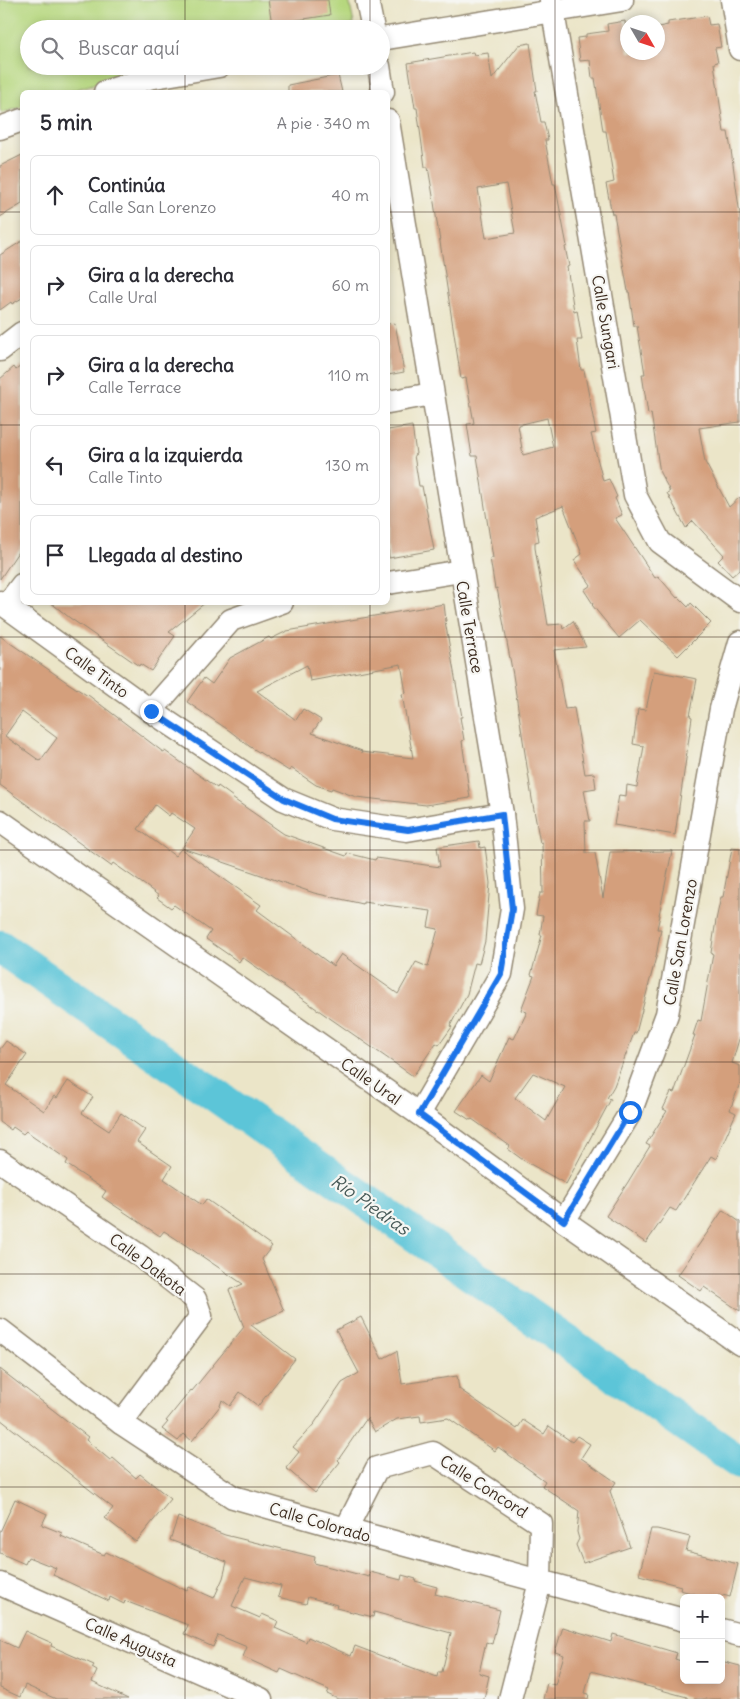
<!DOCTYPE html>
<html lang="es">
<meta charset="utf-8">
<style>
:root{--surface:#fff;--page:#f7f7f7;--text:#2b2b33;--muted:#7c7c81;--line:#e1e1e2}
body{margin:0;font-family:Delius,sans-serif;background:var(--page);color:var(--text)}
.controls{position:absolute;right:15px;bottom:15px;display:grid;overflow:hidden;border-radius:8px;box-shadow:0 2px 8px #0003}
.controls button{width:45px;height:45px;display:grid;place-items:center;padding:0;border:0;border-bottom:1px solid var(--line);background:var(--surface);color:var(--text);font:25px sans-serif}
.compass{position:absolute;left:620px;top:15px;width:45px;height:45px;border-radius:50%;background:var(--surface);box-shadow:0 2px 8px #0003;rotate:129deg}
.stop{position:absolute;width:15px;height:15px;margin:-11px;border:4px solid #1a73e8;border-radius:50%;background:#fff}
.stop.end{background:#1a73e8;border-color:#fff;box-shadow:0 1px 5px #0008}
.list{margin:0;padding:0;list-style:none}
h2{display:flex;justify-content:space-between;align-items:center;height:65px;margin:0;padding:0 20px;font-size:21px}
h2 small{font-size:16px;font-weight:400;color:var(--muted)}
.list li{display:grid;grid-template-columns:32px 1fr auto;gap:15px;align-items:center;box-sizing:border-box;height:80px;margin:0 10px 10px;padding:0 10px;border:1px solid var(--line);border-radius:8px}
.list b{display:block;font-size:19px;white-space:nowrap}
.list p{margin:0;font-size:16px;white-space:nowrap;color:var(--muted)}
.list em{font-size:16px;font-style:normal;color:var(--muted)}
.icon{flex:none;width:28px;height:28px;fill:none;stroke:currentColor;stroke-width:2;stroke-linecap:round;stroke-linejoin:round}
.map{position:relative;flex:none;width:740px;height:1699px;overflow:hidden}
.search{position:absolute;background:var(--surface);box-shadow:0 2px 8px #0003;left:20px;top:20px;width:370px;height:55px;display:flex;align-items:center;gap:12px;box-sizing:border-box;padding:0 18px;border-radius:28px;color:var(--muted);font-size:19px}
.panel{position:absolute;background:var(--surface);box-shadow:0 2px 8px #0003;left:20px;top:90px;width:370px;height:515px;border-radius:8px}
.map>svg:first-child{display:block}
</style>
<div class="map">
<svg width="740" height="1699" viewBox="0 0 740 1699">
<rect width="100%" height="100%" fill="#f6f6f2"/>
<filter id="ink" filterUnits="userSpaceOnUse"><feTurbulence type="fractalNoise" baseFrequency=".02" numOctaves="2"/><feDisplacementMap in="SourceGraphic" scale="10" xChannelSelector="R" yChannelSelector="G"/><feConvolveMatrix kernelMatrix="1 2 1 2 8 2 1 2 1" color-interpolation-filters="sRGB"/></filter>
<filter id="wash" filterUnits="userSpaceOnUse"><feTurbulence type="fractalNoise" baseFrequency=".0096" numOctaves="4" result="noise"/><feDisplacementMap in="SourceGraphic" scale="20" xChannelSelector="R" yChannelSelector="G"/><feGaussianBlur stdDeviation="1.12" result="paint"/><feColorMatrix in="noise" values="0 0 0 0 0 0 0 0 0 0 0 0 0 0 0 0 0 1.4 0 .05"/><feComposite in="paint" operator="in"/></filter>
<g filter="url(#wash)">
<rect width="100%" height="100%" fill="#ebe5c8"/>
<path fill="#b6d77e" stroke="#78804e" d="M0,0H349L354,24L326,29H29V66H152L68,92H22V107L2,113L0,110Z"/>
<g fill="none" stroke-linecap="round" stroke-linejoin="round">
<path stroke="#5cc5d8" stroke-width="34" d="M0,947L201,1085L740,1463"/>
</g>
<g id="blocks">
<g fill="#d49f7c" fill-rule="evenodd">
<path d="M268,0H328L330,15L272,24Z"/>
<path d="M707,16L709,25L717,24L721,47L715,48L718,62L714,63L724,132H728L731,150L740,215V422L699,428L705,462L729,507L740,497V572L739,570L732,576L718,561L724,555L693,521L686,528L667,493L670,491L660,473L651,413L648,414L642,374H645L637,326H634L629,291H628L614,214H612L606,184L614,182L606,131H603L595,78H592L590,60L580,61L577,38L586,37V34L608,31L607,24L625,21L628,52H658V27L668,25V22Z"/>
<path d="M530,43L537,91H535L541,122H544L548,140H545L553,184H555L567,246L565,247L569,266L567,267L574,311L577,310L582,340H577L581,370H584L596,433L591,434L603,481L609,479L617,497L615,498L622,515L615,518L655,578L658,576L677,598L678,597L688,607L691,603L711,623L678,656L640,620L619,638L592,605L593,604L584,590L591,585L574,560L582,554L563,506L543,514L542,513L543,514L535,517L539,541L535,542V548L548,625L562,624L563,629L573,621L586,647L554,650L565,709L574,708L585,774L594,773L596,788L584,790L590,821H585L586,853H595L603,898L610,852L672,851L659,915H660L657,929H661L656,957L636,1033H634L614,1086L607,1098L611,1099L566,1184L523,1160L508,1149L510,1146L472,1119L470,1120L456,1111L481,1075L489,1081L509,1037L514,1039L527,1012L521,1010L534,976L531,975L542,935H540L543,916L536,915L540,893H543L542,842L540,843L532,799L513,675L497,588L495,589L490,558H493L477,456H472L467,424L474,423L466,378L461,379L433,196L428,167H425L417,108H415L408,63L473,52L474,55L488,53L492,79L519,45ZM506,184L515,233L486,238L478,189ZM547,418L553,447L523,455L518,425ZM533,1073L565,1087L546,1121L515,1098Z"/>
<path d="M338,75L342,92H288V85Z"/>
<path d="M22,155V204L0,217V166Z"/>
<path d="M22,241V298L12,304L11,302L0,310V255Z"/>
<path d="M395,323L404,372L388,375V324Z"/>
<path d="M22,365V546L0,579V379L14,367L16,370Z"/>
<path d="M412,426L416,454L414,455L419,486H422L434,550L389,558L388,549V430Z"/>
<path d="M50,602H206L169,632L175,636L151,671L140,664L139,666L70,618Z"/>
<path d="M444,604L446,621H445L462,717H460L464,740L462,741L470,798L426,805L356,797L332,788L331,790L316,785L291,768L289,771L249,746L230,731L187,702L204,678L212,684L230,658L269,637L271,639L287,631ZM401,664L406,693L402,694L413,758L361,752L362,751L312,733L321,720L303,709L296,720L257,691L307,665L310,681Z"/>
<path d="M0,636L68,683L88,696V695L163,752L165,751L217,788L218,786L233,797L232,798L284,834L346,856L347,853L375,860L376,858L440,867L437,847L479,841L480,848L485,847L490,883L485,941L479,964L475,963L467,994L450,1026L452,1027L439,1045L436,1043L413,1076L242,957L239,962L206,939L211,931L174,905L171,908L157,898L159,896L146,886L113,863L111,866L0,785ZM22,712L57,738L40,761L5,736ZM155,805L169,816L171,813L195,829L182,848L314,893L363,904V902L431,911L428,927L438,929L428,967L416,962L398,994L341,954L333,966L257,910L261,905L181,849L175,856L138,829Z"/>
<path d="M654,671L697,679L690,716L692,717L675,835L614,825L619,795L626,796L627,785L637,787L644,746L633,744L638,709L646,710Z"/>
<path d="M732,848L740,849V1036L732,1063L740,1066V1083L730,1110L736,1113L716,1159L711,1156L676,1211L670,1208L646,1243L606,1216L628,1182L650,1146L646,1144L667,1111L663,1109L671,1092L674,1093L695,1035H693L698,1020L701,1021L713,954L711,953L716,920L721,897H723Z"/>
<path d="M6,1041L27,1055L6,1085L44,1111L54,1096L57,1098L68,1081L93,1097L82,1113L109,1131L121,1113L145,1130L137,1142L172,1166L164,1179L202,1205L206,1199L272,1246L262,1259L284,1311L251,1325L295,1359L258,1406L240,1392L230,1406L222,1400L220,1406L192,1441L184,1434L178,1441L162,1429L168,1422L166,1421L191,1390L192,1391L244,1327L229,1290L243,1284L175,1238L164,1231L160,1236L102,1197L106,1191L66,1164L68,1160L26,1131L23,1134L13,1127L11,1130L0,1122V1049Z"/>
<path d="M723,1210L740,1222V1311L704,1287L701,1291L678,1275Z"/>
<path d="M361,1317L382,1359L397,1351L402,1384L457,1376L459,1389L517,1429L523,1420L544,1434L549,1426L572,1442L577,1436L590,1444L581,1458L616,1482L610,1491L630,1547L583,1563L576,1545L579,1539L577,1532L579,1511L542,1486L545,1481L498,1447L495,1451L448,1418L421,1422L420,1416L397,1419L375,1432L367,1418L338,1460L340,1462L315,1493L286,1468L299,1452L293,1447L314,1424L342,1383L359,1373L336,1330Z"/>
<path d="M0,1369L88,1437L86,1440L110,1460L113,1458L136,1478L140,1474L171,1499L136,1542L105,1518L113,1508L0,1419Z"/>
<path d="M15,1499L47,1514L42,1525L62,1533L61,1536L104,1555L106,1552L187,1591L189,1587L214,1598L223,1578L227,1562L170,1540L178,1517L225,1535L315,1557L314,1563L369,1577L370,1572L401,1580L402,1575L416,1579L415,1581L437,1587L435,1594L500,1610L492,1644L486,1642L479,1673L489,1676L484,1699H338L327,1694L329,1690L281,1669L279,1673L243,1657L247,1647L218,1635L213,1647L184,1634L188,1625L125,1601L124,1604L110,1597L109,1601L53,1575L56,1568L28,1557L25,1564L0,1553V1532ZM245,1577L281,1586L278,1597L306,1604L308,1597L337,1605L336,1608L373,1617L374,1612L451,1633L442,1672H438L437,1677L355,1646L351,1656L308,1637L306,1642L275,1628L278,1621L262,1614L260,1618L232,1606Z"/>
<path d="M651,1529H657L690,1537L686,1551L738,1564L730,1597L719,1594L718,1598H709L680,1590L681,1586L639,1575Z"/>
<path d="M563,1627L611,1642L613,1634L677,1653L675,1659L684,1662V1680H721V1661L740,1666V1699H687V1697L591,1671L585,1693L589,1694L588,1699H543L547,1683L555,1685L564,1655L555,1652Z"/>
<path d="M25,1631L52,1643L51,1646L94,1665L92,1668L97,1671L92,1682L128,1699H56L25,1685L20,1697L0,1688V1640L17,1648Z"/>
</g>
</g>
</g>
<g filter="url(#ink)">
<use href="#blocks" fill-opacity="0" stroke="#938873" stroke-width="1"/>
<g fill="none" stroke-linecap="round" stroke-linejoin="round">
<g stroke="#938873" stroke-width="25">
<g id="minor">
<path d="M367,0L373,29"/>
<path d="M551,0L635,495L660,542L740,601"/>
<path d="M732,0L740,49"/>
<path d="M381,39L622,0"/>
<path d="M379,66L383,92"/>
<path d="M105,92L149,78L219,66"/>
<path d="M388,121L502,814L512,909L501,974L419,1114"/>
<path d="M0,128L22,120"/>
<path d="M0,350L22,333"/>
<path d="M388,402L432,394"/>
<path d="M388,583L461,571"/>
<path d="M0,602L151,711L283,799L332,819L407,830L502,814"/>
<path d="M6,606L22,585"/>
<path d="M151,711L231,620L282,602"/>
<path d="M0,821L419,1114L564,1221L740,1344"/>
<path d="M0,1161L140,1256L195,1299L201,1316L121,1423"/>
<path d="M564,1221L630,1113L667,1014L721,709L740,642"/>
<path d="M0,1330L121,1423L233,1497L346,1529L684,1620"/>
<path d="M346,1529L377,1468L433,1453L541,1524L540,1582L510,1699"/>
<path d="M0,1584L261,1699"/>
<path d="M721,1630L740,1635"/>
</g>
</g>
<use href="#minor" stroke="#fff" stroke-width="22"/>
</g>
</g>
<g fill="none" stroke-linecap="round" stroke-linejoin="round" filter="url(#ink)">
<path stroke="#1a73e8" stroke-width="6" d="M151,711L284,799L332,819L408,830L502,814L512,909L501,974L419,1114L564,1221L630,1112"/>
</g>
<path fill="none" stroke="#3b2a1e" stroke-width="1" stroke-opacity="0.55" d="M185,0V29M370,0V29M555,0V1699M185,66V92M370,66V92M0,212H22M388,212H740M0,425H22M388,425H740M185,602V1699M370,602V1699M0,637H740M0,850H740M0,1062H740M0,1274H740M0,1487H740"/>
<g text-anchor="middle" stroke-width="4.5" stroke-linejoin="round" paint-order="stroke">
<g font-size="16" fill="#3b2a1e" stroke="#f6f6f2">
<text transform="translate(606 322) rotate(80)" y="6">Calle Sungari</text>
<text transform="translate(470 627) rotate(80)" y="6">Calle Terrace</text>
<text transform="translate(97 672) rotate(36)" y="6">Calle Tinto</text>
<text transform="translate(680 942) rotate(-80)" y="6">Calle San Lorenzo</text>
<text transform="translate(371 1081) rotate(35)" y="6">Calle Ural</text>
<text transform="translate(148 1264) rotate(37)" y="6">Calle Dakota</text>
<text transform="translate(484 1486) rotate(33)" y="6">Calle Concord</text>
<text transform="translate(320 1522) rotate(16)" y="6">Calle Colorado</text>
<text transform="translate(131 1642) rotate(24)" y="6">Calle Augusta</text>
</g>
<g font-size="18" font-style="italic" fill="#455856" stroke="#f6f6f2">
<text transform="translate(370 1205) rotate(35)" y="6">Río Piedras</text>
</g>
</g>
</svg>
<div class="controls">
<button>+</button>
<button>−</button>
</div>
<svg class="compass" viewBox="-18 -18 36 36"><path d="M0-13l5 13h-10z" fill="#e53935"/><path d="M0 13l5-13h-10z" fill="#7c7c81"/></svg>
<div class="stop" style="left:630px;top:1112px"></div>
<div class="stop end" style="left:151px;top:711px"></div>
<div class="search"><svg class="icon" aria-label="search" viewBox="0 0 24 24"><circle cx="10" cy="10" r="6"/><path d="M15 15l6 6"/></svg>Buscar aquí</div>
<section class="panel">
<h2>5 min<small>A pie · 340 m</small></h2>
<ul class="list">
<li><svg class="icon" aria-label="ahead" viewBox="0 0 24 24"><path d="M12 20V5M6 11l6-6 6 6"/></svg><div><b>Continúa</b><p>Calle San Lorenzo</p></div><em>40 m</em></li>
<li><svg class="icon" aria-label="right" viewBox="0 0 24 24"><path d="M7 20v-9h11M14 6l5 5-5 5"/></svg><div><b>Gira a la derecha</b><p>Calle Ural</p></div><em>60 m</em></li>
<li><svg class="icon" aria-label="right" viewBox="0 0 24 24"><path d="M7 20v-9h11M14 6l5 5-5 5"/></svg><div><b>Gira a la derecha</b><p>Calle Terrace</p></div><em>110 m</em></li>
<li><svg class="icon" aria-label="left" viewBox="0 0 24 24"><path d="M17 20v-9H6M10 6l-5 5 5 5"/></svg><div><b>Gira a la izquierda</b><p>Calle Tinto</p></div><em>130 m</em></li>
<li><svg class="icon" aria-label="arrive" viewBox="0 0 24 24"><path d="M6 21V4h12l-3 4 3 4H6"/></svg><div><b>Llegada al destino</b></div></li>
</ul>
</section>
</div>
